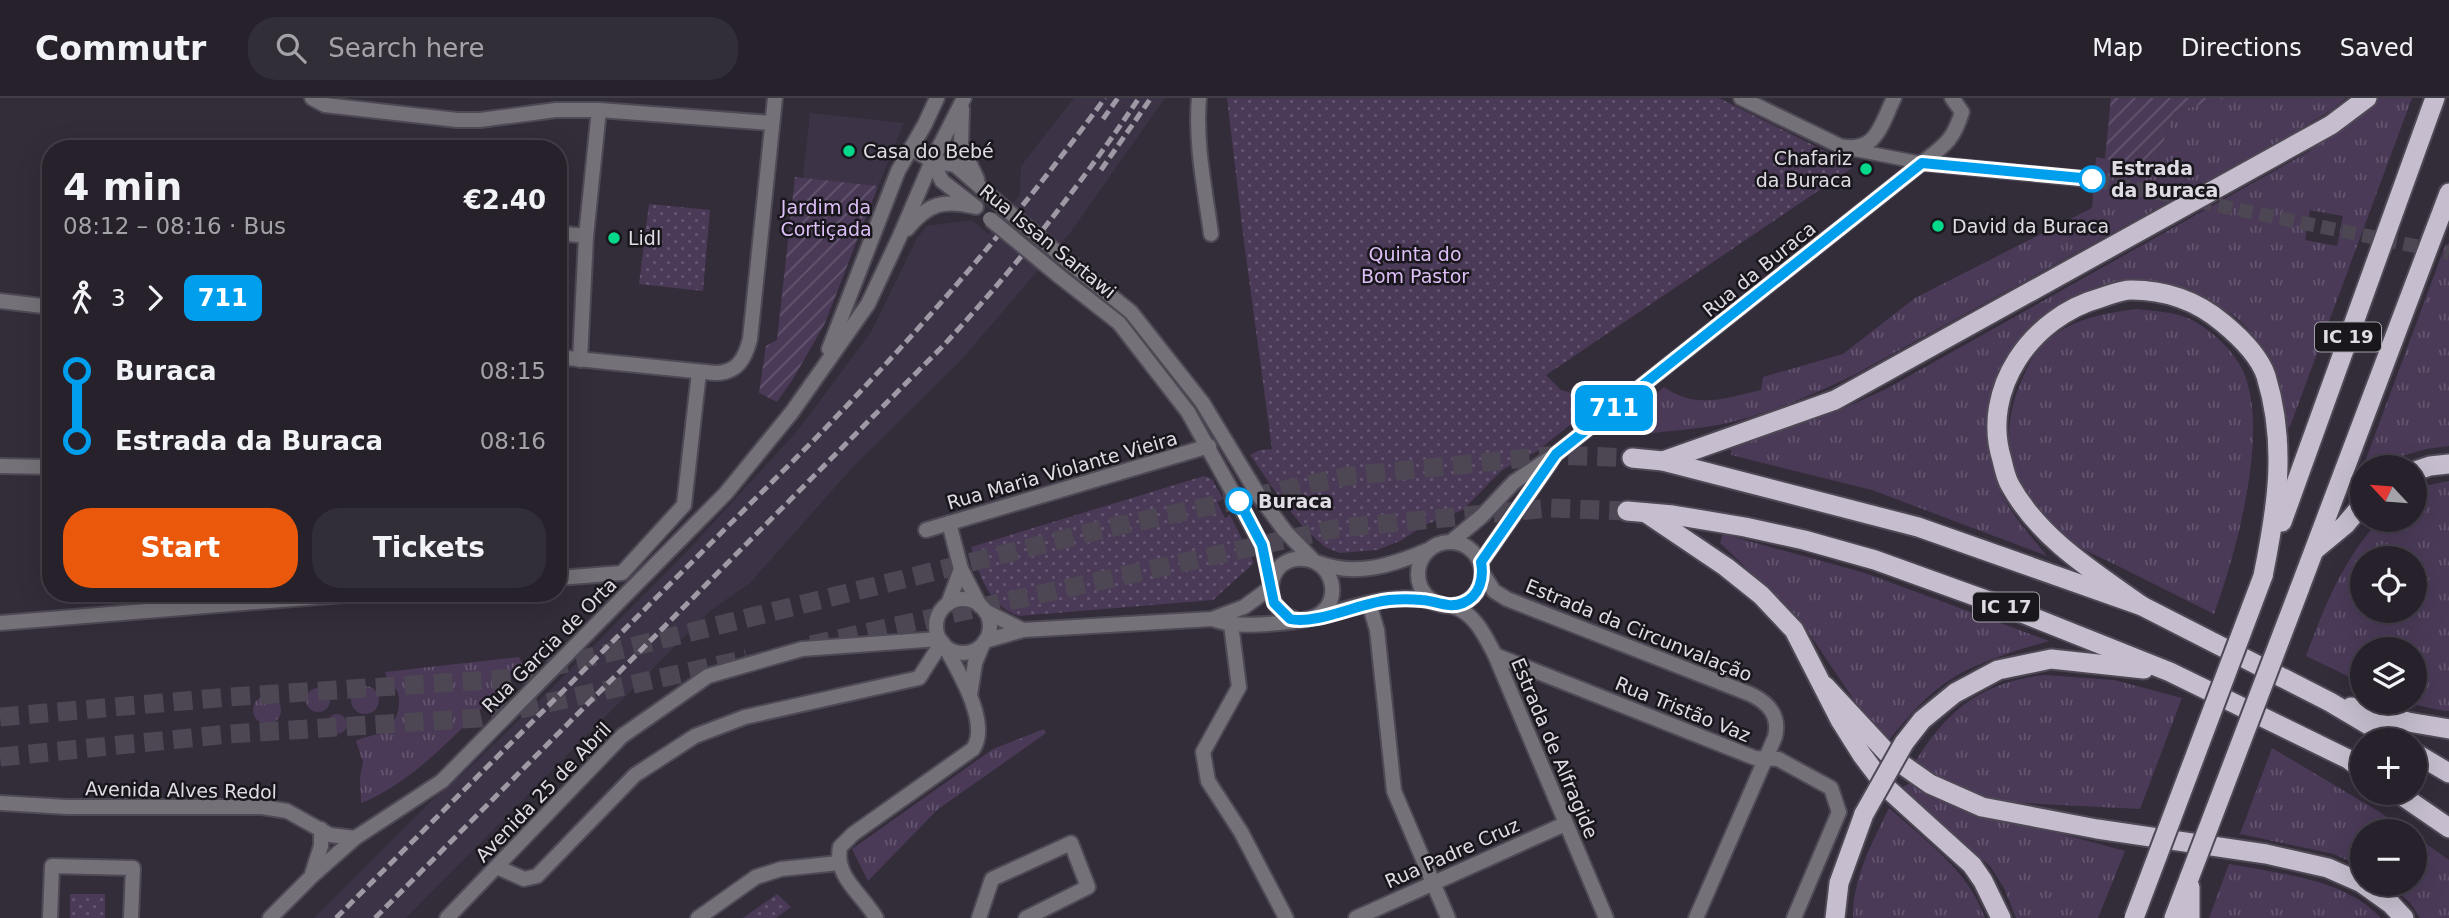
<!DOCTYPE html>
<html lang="en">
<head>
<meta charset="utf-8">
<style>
  :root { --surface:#26212b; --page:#322e37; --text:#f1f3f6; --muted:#a4a3a9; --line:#423e47; --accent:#ea580c }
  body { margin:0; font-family:"DejaVu Sans",sans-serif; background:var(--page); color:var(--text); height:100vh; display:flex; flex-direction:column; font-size:26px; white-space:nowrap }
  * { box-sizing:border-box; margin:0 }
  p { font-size:23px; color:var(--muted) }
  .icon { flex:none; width:38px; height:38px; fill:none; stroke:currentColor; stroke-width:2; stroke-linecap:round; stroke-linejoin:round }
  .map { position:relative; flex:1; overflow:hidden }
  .sheet { position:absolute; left:42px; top:42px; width:525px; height:462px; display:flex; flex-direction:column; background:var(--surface); border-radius:28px; box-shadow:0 7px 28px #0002,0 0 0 2px var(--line) }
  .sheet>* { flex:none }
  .badge { padding:0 14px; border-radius:10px; font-size:24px; line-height:46px }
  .needle { width:46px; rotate:296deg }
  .tools { position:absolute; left:2350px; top:357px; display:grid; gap:14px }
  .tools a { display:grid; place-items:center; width:77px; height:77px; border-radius:50%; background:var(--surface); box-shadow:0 7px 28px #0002,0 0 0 2px var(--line); font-size:35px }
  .map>.badge { position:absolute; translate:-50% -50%; box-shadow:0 0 0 4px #fff }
  .legs { display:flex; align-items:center; gap:10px; height:77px; padding:0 21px; font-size:23px }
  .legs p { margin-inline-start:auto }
  .head { display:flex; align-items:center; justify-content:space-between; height:119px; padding:0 21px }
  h1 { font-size:38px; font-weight:700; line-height:52px }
  .cta { display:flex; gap:14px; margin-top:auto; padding:14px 21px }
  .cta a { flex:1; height:80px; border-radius:28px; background:var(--accent); color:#fff; font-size:28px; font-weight:700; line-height:80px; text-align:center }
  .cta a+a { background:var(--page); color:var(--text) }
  ul { padding:0 21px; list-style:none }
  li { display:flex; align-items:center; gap:24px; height:70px; font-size:26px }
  li i { display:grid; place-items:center; width:10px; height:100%; margin:0 9px; background:currentColor }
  li i::after { content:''; width:18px; height:18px; margin:-9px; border:5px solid; border-radius:50%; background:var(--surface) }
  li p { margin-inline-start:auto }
  li:first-child i { background:linear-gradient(#0000 50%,currentColor 0) }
  li:last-child i { background:linear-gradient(currentColor 50%,#0000 0) }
  header { display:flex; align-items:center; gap:42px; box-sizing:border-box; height:98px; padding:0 35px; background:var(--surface); border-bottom:2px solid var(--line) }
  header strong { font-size:33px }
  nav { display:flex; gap:38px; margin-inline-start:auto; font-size:24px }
  .search { width:490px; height:63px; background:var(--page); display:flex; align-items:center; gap:18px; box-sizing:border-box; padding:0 24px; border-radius:28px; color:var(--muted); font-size:26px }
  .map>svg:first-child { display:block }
</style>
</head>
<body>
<header>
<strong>Commutr</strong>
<div class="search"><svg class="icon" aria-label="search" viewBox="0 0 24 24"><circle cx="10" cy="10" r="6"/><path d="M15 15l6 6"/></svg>Search here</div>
<nav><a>Map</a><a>Directions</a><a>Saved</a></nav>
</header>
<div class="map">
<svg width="2449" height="820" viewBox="0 0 2449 820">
  <defs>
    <pattern id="grass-tufts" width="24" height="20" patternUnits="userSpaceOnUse" patternTransform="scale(1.75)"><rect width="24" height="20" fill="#4a3a58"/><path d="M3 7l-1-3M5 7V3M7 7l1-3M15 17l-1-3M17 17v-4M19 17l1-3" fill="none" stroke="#645670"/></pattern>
    <pattern id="park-dots" width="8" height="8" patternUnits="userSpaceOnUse" patternTransform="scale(1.75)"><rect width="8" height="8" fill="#4a3a58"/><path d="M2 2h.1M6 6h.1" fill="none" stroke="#645670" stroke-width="1.8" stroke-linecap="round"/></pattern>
    <pattern id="garden-furrows" width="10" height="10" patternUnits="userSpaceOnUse" patternTransform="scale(1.75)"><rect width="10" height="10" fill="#4a3a58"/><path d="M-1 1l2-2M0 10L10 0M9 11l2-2" fill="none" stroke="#645670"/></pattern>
  </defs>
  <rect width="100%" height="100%" fill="#332c39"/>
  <!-- built -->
  <g fill="#3d3346">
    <path d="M1074,0h91l-95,135 -107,125 -111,110 -102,115 -40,28 -304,307h-92l118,-118 32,-27 80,-77 149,-151 105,-115 73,-98 45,-92 10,-14 46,-6 16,14 32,-39 1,-29z"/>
    <path d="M810,15l94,10 -26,63 -75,-8z"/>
  </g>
  <!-- grass -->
  <g fill="url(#grass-tufts)" fill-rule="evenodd">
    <path d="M2225,0h121l-13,11 -34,21 -445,245c-43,21 -89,40 -136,50 -28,5 -58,7 -86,10l-1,-19 33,-29c33,23 61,11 97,3l2,-13 80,-23 72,-56 177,-90 4,-51 58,11 20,-56z"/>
    <path d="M2379,0h33l-123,331c-18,-33 -22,-86 -51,-110 -8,-7 -20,-11 -28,-16 -16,-9 -37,-18 -54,-22 -19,-3 -41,2 -58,7 -82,22 -122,102 -104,183 7,33 32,59 53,85l-175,-66 -141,-35v-12l107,-32 48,-22 422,-237zM2310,112l33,6 -6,30 -32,-6z"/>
    <path d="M2449,145v203l-23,3 -24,7 -16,11h-23l82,-221z"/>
    <path d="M2137,211c17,2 38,3 53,10 20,10 40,28 51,48 31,58 -5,187 -27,247 -32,-16 -64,-32 -96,-48 -24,-12 -49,-21 -68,-41 -44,-42 -52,-96 -26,-150 6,-13 13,-27 24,-35 26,-22 57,-27 89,-31z"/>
    <path d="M2449,383v230h-5l-41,-9h12v-53h-53v34l-56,-27c20,-53 35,-92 73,-136h36v-30l9,-4zM2362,460h53v53h-53z"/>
    <path d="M1723,436l142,39 184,68c-32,9 -65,19 -93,35 -28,16 -48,41 -68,65l-32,-38 -58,-86 -78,-74z"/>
    <path d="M519,559l4,8c-43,44 -105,117 -162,138l-1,-26 3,-15 -7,-21c9,-5 18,-5 27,-9 13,-6 20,-29 14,-41 -4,-7 -10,-10 -12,-19z"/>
    <path d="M2045,577l69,5 68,18 -42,111 -154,-8 -39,-15 -34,-21c33,-54 67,-83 132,-90z"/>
    <circle cx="365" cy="602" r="14"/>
    <circle cx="318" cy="602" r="12"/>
    <circle cx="267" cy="612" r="14"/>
    <circle cx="337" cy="626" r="10"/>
    <path d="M1044,631l2,4 -109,77 -69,71 -16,-32 141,-100z"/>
    <path d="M2272,650l106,63 30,20h-46v36l-28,-13 -94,-20z"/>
    <path d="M1912,684l60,28 153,41 -27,67h-82l-12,-30 -14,-22 -91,-77z"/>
    <path d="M1889,710c37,33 79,62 96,110h-132c-1,-39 20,-77 36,-110z"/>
    <path d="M2415,738l34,24v58h-29l-9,-14 -21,-20h25z"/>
    <path d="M2229,766c51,10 115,14 152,54h-172z"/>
  </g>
  <!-- park -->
  <g fill="url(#park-dots)">
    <path d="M1227,0h492l136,68 -309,209 15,15 39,11 -64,51 -34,18 -39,40 -36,14 -27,17 -23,9 -37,3 -15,-6 -20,-18 -23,-28 -32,-46 10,-5 12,-1 -28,-207z"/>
    <path d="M649,106l61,6 -7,81 -64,-7z"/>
    <path d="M1204,378l8,3 11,20 -6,3 8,16 5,-3 24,48 -41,37 -194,16c-30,-10 -40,-41 -48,-69z"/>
    <rect x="70" y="796" width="35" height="24"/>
    <path d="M777,796l14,13 -15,11h-33z"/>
  </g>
  <!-- garden -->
  <g fill="url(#garden-furrows)">
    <path d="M2111,0h114l-51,14 -20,56 -49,-9z"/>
    <path d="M795,79l83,9 -53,137 -32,56 -16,23 -18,-9 7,-47 11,-6z"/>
  </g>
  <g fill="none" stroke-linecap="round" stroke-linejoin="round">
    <!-- tertiary-tunnel -->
    <path stroke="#4d4653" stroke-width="14" stroke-dasharray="14 7" stroke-linecap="butt" d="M2095,82l354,73"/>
    <!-- trunk-tunnel -->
    <g stroke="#4d4653" stroke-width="19" stroke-dasharray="19 10" stroke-linecap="butt">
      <path d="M811,547l527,-117 211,-20 78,3"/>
      <path d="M0,619l229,-20 274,-18 601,-150 244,-53 209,-21 75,3"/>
      <path d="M0,659l229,-23 250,-16 268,-59"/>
    </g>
    <defs>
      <path id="pedestrian" d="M1855,52l67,13"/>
      <g id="minor">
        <path d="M312,0l13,7 132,15h23l76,-10h43l173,13"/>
        <path d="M1199,0c-4,46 6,91 12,136"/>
        <path d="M1741,0l99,48c36,8 41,-21 54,-48"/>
        <path d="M1922,65c23,-18 31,-22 40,-51l-10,-14"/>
        <path d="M558,135l28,3"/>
        <path d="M0,203l51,6"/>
        <path d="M558,259l157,16c22,0 30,-14 35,-34l25,-241"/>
        <path d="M580,262l6,-124 13,-126"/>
        <path d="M0,368l51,1"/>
        <path d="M949,425l12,46 19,37"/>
        <path d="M926,432l283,-84"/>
        <path d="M558,480l64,-5 62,-68 15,-133"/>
        <path d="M1369,505l8,27 17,161 54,127"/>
        <path d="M948,506l13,-35"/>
        <path d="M0,525l367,-30"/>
        <path d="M1231,526l8,63 -36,65 5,29 33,51 45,86"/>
        <path d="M1495,557l260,103 23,1 53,29 8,24 -45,106"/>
        <path d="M970,597l5,-32 7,-17"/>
        <path d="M497,769l27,12 13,-3 98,-101 60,-39 50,-19 174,-39 23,-36"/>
        <path d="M312,776l9,-28v-17"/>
        <path d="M50,820l2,-52 81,2 -2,50"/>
        <path d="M270,820l42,-42 43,-38"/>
        <path d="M698,820l58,-41 25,-8 58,-6"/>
        <path d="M876,820c-13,-23 -42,-41 -36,-71l13,-13 120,-85c18,-26 -16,-80 -29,-104"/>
        <path d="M979,820l13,-39 79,-36 17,44 -62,31"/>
        <path d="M1356,820l209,-94"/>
      </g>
      <g id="tertiary">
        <path d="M962,11l-1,36 16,34"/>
        <path d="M911,50l21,13 23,4 47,41"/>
        <path d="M932,63l10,20 31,24"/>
        <path d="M907,131c21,-26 37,-30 69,-22"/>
        <path d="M1070,165l61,49 71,90 57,94 26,35 28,29"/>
        <path d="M1059,178l60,47 69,89 74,133 9,39"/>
        <path d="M829,251l69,-178 27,-47 12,-26"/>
        <path d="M1452,443l30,-25 32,-34 42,-28 366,-291 173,17"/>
        <circle cx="1450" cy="476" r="32"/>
        <path d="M1481,464l69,-99"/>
        <path d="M1319,465c38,14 74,2 109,-13"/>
        <path d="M1483,476l11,17 13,8 243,95c19,9 30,22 25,43l-79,181"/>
        <circle cx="963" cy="528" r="27"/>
        <path d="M1452,508c23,7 33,30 43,49l111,263"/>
        <path d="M985,513l38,19"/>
        <path d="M1318,519c34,-10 82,-27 117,-14"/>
        <path d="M1212,521c7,2 14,5 21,5 16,2 73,-1 85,-9 25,-14 15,-53 -13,-56 -39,-5 -48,51 -7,61"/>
        <path d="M985,543l38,-11 189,-11 32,-12 26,-19"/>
        <path d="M0,705l67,4h195l25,4 43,24 25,3 87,-57 284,-288 66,-81 76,-108 31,-66 33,-77 32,-63"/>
        <path d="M447,820l175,-182 86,-60 94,-27 137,-10"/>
      </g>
      <g id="trunk">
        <path d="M1632,360l31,3 255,66 224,79 188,96 64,38"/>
        <path d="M1663,363l172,-61 496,-275 36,-27"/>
        <path d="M2415,373l15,-5 19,-2"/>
        <path d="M1627,413l46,4 72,12 59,13 71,20 147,53 148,59 178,87 14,10"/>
        <path d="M1646,415l80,54 35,28 33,35 46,90 22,35 25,33 85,77 11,16 18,37"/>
        <path d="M2282,424l153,-424"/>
        <path d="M2316,451l29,-24 17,-20"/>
        <path d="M2299,492l150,-397"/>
        <path d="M2142,508c-49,-35 -102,-67 -132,-121 -4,-7 -6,-16 -8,-25 -22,-71 30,-143 98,-162 10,-3 21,-8 31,-8 35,0 66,11 92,33 17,14 36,32 43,53 21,69 11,131 -3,200"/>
        <path d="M1825,588l65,70 40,28 52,23 115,22 169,25 62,14 34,15"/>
        <path d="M2351,609l57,15 41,7"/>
        <path d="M1904,645l18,-23 33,-27 43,-23 53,-11 93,10"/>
        <path d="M2415,655l34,20"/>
        <path d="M2398,695l51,35"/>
        <path d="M2363,786l28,20 13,14"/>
        <path d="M2190,789v31"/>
        <path d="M1835,820l4,-35 25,-69"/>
        <path d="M2174,820l16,-42"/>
      </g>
    </defs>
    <!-- pedestrian casing -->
    <use href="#pedestrian" stroke="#4f4855" stroke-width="16"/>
    <!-- minor casing -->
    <use href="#minor" stroke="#4f4855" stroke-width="18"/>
    <!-- tertiary casing -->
    <use href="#tertiary" stroke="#4f4855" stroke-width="18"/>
    <!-- trunk casing -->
    <use href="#trunk" stroke="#4f4855" stroke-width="23"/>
    <!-- pedestrian -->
    <use href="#pedestrian" stroke="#747178" stroke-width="12"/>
    <!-- minor -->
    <use href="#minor" stroke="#747178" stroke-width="14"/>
    <!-- tertiary -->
    <use href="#tertiary" stroke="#747178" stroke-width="14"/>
    <!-- trunk -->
    <use href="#trunk" stroke="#c6bece" stroke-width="19"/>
    <!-- rail -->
    <g stroke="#9e99a4" stroke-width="5" stroke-dasharray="10 5" stroke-linecap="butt">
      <path d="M1103,21l15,-21"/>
      <path d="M1101,72l50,-72"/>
      <path d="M336,820l477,-477c105,-108 203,-221 292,-343"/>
      <path d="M375,820l568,-572c72,-78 137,-160 196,-248"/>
    </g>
    <defs>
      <g id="tertiary-bridge">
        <path d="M1002,108l68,57"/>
        <path d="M990,121l69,57"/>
      </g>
      <g id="trunk-bridge">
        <path d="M1864,716l40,-71"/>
        <path d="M2190,778l109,-286"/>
        <path d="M2134,820l129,-342"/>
      </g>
    </defs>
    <!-- tertiary-bridge casing -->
    <use href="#tertiary-bridge" stroke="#4f4855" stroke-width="18" stroke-linecap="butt"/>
    <!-- trunk-bridge casing -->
    <use href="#trunk-bridge" stroke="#4f4855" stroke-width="23" stroke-linecap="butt"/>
    <!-- tertiary-bridge -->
    <use href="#tertiary-bridge" stroke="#747178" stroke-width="14"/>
    <!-- trunk-bridge -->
    <use href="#trunk-bridge" stroke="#c6bece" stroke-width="19"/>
  </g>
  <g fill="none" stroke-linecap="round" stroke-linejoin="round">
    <defs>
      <path id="line-1" d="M1239,403l23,44 12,58 16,16c26,6 70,-16 99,-19 11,-1 22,-1 33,0 15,1 26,9 41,3 17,-7 21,-25 18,-41l75,-108 366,-291 170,16"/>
    </defs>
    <!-- line-1 casing -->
    <use href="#line-1" stroke="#fff" stroke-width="16"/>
    <!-- line-1 -->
    <use href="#line-1" stroke="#009fee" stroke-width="10"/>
  </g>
  <!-- markers -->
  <g fill="#04d98b" stroke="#19161c" stroke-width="2.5">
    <circle cx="849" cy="53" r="7"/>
    <circle cx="1866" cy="71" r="7"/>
    <circle cx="1938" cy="128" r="7"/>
    <circle cx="614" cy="140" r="7"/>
  </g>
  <g fill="#fff" stroke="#009fee" stroke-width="3.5">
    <circle cx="2092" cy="81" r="12"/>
    <circle cx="1239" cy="403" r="12"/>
  </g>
  <g text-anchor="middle" stroke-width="5" stroke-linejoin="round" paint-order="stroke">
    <!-- shield labels -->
    <g fill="#19161c" stroke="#a4a1a9" stroke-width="2">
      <rect x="2315" y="224.5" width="66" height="29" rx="5"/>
      <rect x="1973" y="494.5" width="66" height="29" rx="5"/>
    </g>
    <g font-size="18" font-weight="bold" fill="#e0dce5">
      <text x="2348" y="245">IC 19</text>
      <text x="2006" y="515">IC 17</text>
    </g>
    <!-- poi labels -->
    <g font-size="19" fill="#e0dce5" stroke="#19161c" text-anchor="start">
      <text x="863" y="60">Casa do Bebé</text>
      <text x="1852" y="67" text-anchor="end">Chafariz<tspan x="1852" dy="22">da Buraca</tspan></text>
      <text x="1952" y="135">David da Buraca</text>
      <text x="628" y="147">Lidl</text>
    </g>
    <!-- stop labels -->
    <g font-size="19" font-weight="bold" fill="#e0dce5" stroke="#19161c" text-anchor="start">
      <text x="2111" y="77">Estrada<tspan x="2111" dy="22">da Buraca</tspan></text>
      <text x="1258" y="410">Buraca</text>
    </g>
    <!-- park labels -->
    <g font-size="19" fill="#ddc0f7" stroke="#19161c">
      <text x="826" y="116">Jardim da<tspan x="826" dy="22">Cortiçada</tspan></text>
      <text x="1415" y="163">Quinta do<tspan x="1415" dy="22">Bom Pastor</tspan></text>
    </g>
    <!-- street labels -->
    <g font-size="19" fill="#e0dce5" stroke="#19161c">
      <text transform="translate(1048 143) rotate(39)" y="7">Rua Issan Sartawi</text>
      <text transform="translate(1759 171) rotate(-39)" y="7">Rua da Buraca</text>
      <text transform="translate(1062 372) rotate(-16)" y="7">Rua Maria Violante Vieira</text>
      <text transform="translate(1639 532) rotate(22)" y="7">Estrada da Circunvalação</text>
      <text transform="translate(549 547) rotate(-45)" y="7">Rua Garcia de Orta</text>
      <text transform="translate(1683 611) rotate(22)" y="7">Rua Tristão Vaz</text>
      <text transform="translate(1555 650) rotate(67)" y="7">Estrada de Alfragide</text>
      <text transform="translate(181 692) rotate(1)" y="7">Avenida Alves Redol</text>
      <text transform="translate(543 694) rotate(-46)" y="7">Avenida 25 de Abril</text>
      <text transform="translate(1452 755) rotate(-24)" y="7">Rua Padre Cruz</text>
    </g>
  </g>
</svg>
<div class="tools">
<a><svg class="needle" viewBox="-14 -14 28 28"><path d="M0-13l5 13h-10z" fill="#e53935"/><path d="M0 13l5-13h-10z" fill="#a4a3a9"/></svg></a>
<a><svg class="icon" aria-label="locate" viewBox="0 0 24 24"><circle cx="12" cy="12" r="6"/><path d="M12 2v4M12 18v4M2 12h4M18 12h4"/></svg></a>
<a><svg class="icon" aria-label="layers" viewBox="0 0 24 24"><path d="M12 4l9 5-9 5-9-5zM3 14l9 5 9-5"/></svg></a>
<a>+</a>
<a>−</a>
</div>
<b class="badge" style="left:1614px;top:310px;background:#009fee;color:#fff">711</b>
<section class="sheet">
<div class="head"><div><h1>4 min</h1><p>08:12 – 08:16 · Bus</p></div><b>€2.40</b></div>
<div class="legs"><svg class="icon" aria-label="walk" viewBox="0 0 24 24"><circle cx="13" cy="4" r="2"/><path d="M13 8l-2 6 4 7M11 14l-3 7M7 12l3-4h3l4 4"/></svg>3<svg class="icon" aria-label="forward" viewBox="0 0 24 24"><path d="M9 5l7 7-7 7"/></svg><b class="badge" style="background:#009fee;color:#fff">711</b></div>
<ul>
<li><i style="color:#009fee"></i><b>Buraca</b><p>08:15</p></li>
<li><i style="color:#009fee"></i><b>Estrada da Buraca</b><p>08:16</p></li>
</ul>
<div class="cta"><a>Start</a><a>Tickets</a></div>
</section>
</div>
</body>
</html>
